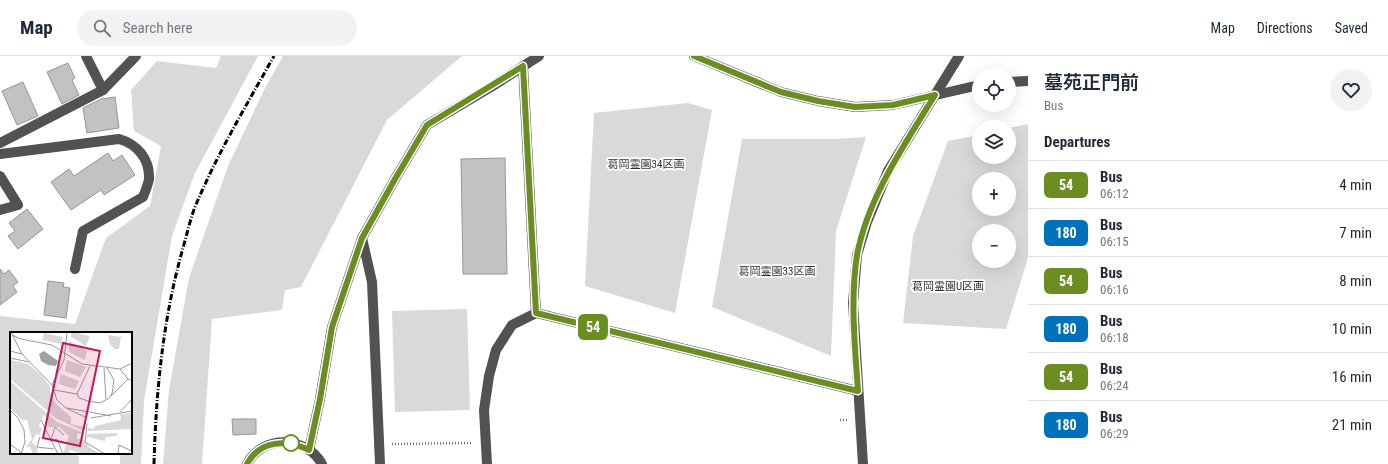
<!DOCTYPE html>
<html lang="en">
<head>
<meta charset="utf-8">
<style>
  :root { --surface:#fff; --page:#f2f2f3; --text:#1f2937; --muted:#747a83; --line:#e0e1e3 }
  body { margin:0; font-family:"Roboto Condensed","Noto Sans JP",sans-serif; background:var(--page); color:var(--text); height:100vh; display:flex; flex-direction:column; font-size:15px; white-space:nowrap }
  * { box-sizing:border-box; margin:0 }
  p { font-size:13px; color:var(--muted) }
  .icon { flex:none; width:22px; height:22px; fill:none; stroke:currentColor; stroke-width:2; stroke-linecap:round; stroke-linejoin:round }
  .map { position:relative; flex:1; overflow:hidden }
  .sheet { display:flex; flex-direction:column; background:var(--surface); width:360px }
  .sheet>* { flex:none }
  .badge { padding:0 8px; border-radius:6px; font-size:14px; line-height:26px }
  .buttons { position:absolute; left:972px; top:12px; display:grid; gap:8px }
  .buttons a { display:grid; place-items:center; width:44px; height:44px; border-radius:50%; background:var(--surface); box-shadow:0 4px 16px #0002; font-size:20px }
  .map>.badge { position:absolute; translate:-50% -50%; box-shadow:0 0 0 2px #fff }
  h2 { padding:0 16px; font-size:15px; line-height:36px }
  .round { display:grid; place-items:center; flex:none; width:42px; height:42px; border-radius:21px; background:var(--page) }
  .head { display:flex; align-items:center; justify-content:space-between; height:68px; padding:0 16px }
  h1 { font-size:19px; font-weight:600; line-height:30px }
  ul { padding:0; list-style:none }
  li { display:flex; align-items:center; gap:12px; height:48px; padding:0 16px; border-top:1px solid var(--line) }
  li div { flex:1 }
  li b { display:block; font-size:15px }
  li em { font-style:normal }
  li .badge { min-width:44px; font-weight:700; text-align:center }
  header { display:flex; align-items:center; gap:24px; box-sizing:border-box; height:56px; padding:0 20px; background:var(--surface); border-bottom:1px solid var(--line) }
  header strong { font-size:19px }
  nav { display:flex; gap:22px; margin-inline-start:auto; font-size:14px }
  .search { width:280px; height:36px; background:var(--page); display:flex; align-items:center; gap:10px; box-sizing:border-box; padding:0 14px; border-radius:22px; color:var(--muted); font-size:15px }
  main { display:flex; flex:1; min-height:0 }
  .map>svg:first-child { display:block }
</style>
</head>
<body>
<header>
<strong>Map</strong>
<div class="search"><svg class="icon" aria-label="search" viewBox="0 0 24 24"><circle cx="10" cy="10" r="6"/><path d="M15 15l6 6"/></svg>Search here</div>
<nav><a>Map</a><a>Directions</a><a>Saved</a></nav>
</header>
<main>
<div class="map">
<svg width="1028" height="408" viewBox="0 0 1028 408">
  <rect width="100%" height="100%" fill="#fff"/>
  <!-- green -->
  <g fill="#d9d9d9" fill-rule="evenodd">
    <path d="M221,0h37l-63,117 -23,63 -28,165 -3,63h-21v-11h11v-120h-120v120h54l14,3v8h-79v-148l75,8 31,-86 44,-32 11,-60 -27,-15 -3,-41 26,-29 59,7z"/>
    <path d="M283,0h179l-75,64 -86,167 -16,3 -3,20 -70,9 -10,145h-39l6,-74 20,-112 39,-112 36,-76z"/>
    <path d="M688,47l24,7 -37,203 -90,-27 9,-173z"/>
    <path d="M1028,68v134l-22,71 -103,-6 10,-87 35,-95 31,-6v22h30v-29zM979,123h30v30h-30zM979,175h30v30h-30z"/>
    <path d="M866,81l-30,94 -5,125 -119,-49 30,-168h93z"/>
    <path d="M467,253l3,101 -75,2 -3,-101z"/>
  </g>
  <!-- building -->
  <g fill="#c2c2c2" stroke="#969696">
    <path d="M68,7l7,15 -3,2 7,15 -17,9 -15,-32z"/>
    <path d="M23,26l15,34 -21,9 -15,-34z"/>
    <path d="M115,41l4,31 -32,5 -4,-25 18,-9z"/>
    <path d="M108,97l5,8 9,-6 13,20 -31,20 -3,-5 -30,20 -20,-28 18,-13 5,7z"/>
    <path d="M505,102l2,116h-44l-2,-115z"/>
    <path d="M27,153l16,20 -25,20 -10,-13 7,-5 -6,-8z"/>
    <path d="M0,213l4,5 5,-4 9,12 -5,4 4,6 -17,13z"/>
    <path d="M48,225l16,2 -1,4 7,1 -4,30 -22,-3z"/>
    <path d="M232,363h24v15l-23,1z"/>
  </g>
  <g fill="none" stroke-linecap="round" stroke-linejoin="round">
    <!-- path -->
    <g stroke="#747474" stroke-width="2.5" stroke-dasharray="1 2" stroke-linecap="butt">
      <path d="M840,364h7"/>
      <path d="M392,388l81,-1"/>
    </g>
    <!-- minor -->
    <g stroke="#525252" stroke-width="10">
      <path d="M86,0l17,34"/>
      <path d="M694,0l87,36 37,9 37,6 38,-2 86,-20"/>
      <path d="M523,10l13,247"/>
      <path d="M1009,26l19,-1"/>
      <path d="M0,87l103,-53 33,-34"/>
      <path d="M0,98l119,-15c18,5 31,20 30,40 -1,6 -4,13 -6,18l-60,34 -8,38"/>
      <path d="M0,120l18,29 -18,5"/>
      <path d="M362,182l10,44 8,182"/>
      <path d="M309,394l11,-51 12,-72 30,-89 33,-59 32,-54 64,-38 48,-31"/>
      <path d="M247,408c16,-30 59,-28 75,0"/>
      <path d="M487,408l-3,-54 5,-34 7,-26 16,-25 24,-12 322,78"/>
      <path d="M863,408l-10,-161 4,-48 10,-33 21,-51 71,-115"/>
    </g>
    <!-- rail -->
    <path stroke="#000" stroke-width="3" stroke-dasharray="6 2 1 2" stroke-linecap="butt" d="M154,408c2,-73 9,-146 29,-216 4,-14 7,-28 12,-41 22,-53 51,-101 79,-151"/>
  </g>
  <g fill="none" stroke-linecap="round" stroke-linejoin="round">
    <defs>
      <path id="line" d="M247,408c13,-24 40,-25 62,-14l11,-51 12,-72 30,-89 33,-59 32,-54 96,-59 13,247 322,78c-3,-45 -8,-91 -1,-136 11,-58 48,-111 78,-160l-42,10 -38,2 -37,-6 -37,-9 -87,-36"/>
    </defs>
    <!-- line casing -->
    <use href="#line" stroke="#fff" stroke-width="9"/>
    <!-- line -->
    <use href="#line" stroke="#6b8e23" stroke-width="6"/>
  </g>
  <!-- markers -->
  <circle fill="#fff" stroke="#6b8e23" stroke-width="2" cx="291" cy="387" r="8"/>
  <g text-anchor="middle" stroke-width="3.5" stroke-linejoin="round" paint-order="stroke">
    <!-- park labels -->
    <g font-size="11" fill="#303030" stroke="#fff">
      <text x="646" y="112">葛岡霊園34区画</text>
      <text x="777" y="219">葛岡霊園33区画</text>
      <text x="948" y="234">葛岡霊園U区画</text>
    </g>
  </g>
  <!-- overview -->
  <g transform="translate(10 276)">
    <rect width="122" height="122" fill="#fff"/>
    <path d="M62,0l18,4 -4,10 -15,-9zM34,1l19,4 -2,7 -19,-4zM98,3l13,2 -2,12h-4l-5,-5zM59,9l18,10 -2,9 -16,-8zM0,28l18,4 13,11 9,11v6l6,12 15,13v7l14,3 -1,4 -27,-12 -47,-40v-8l4,-8 -4,6zM57,28l19,7 -6,10 -15,-6zM51,42l18,7 -4,8 -16,-5zM0,49l47,41 27,11 -7,1v5h6l7,9 11,6h-19l-12,-4 -1,4h-6l6,-18 -10,-9h-11v-9l-5,-3 -4,11 3,3 -2,6 -4,-1 -4,8 6,6 -2,6h-3l-3,-7h-4l6,-8 -5,-19h-5l-12,-12zM122,81v16l-44,2v-3l6,1 1,-3 26,-6 -1,-6zM107,101v3l-11,1 -1,4 -17,-4 -2,3 1,-6z" fill="#d9d9d9"/>
    <path d="M34,19l14,10 -2,5 -8,-1 -7,-4 -2,-7z" fill="#a0a0a0"/>
    <path fill="none" stroke="#999" stroke-width="1" d="M1,0l11,22 30,31 5,15 9,8 19,9M2,3l9,4 31,6 30,19 38,5 12,-6M0,19l12,3M0,26l19,4M80,34l-13,28 2,4 9,3 12,2 6,-3 -2,-32M97,36l7,12 -2,14 -5,6M110,37l8,10 4,2M42,53l12,-25 3,-28M44,58l23,4M101,64l17,-17M57,76l44,8M0,78l8,8 6,12 1,12 -4,12M110,80l12,-13M81,86l41,-7M31,88l17,34M77,92l-2,18 20,12M30,105l-3,10 17,2M41,108l4,-13 9,8M41,109l6,-2 6,15M0,112l13,10M108,122l1,-9 13,6"/>
    <path fill="#c2185b" fill-opacity="0.15" stroke="#c2185b" stroke-width="2" d="M53,11l37,8 -20,95 -37,-8z"/>
    <rect width="122" height="122" fill="none" stroke="#000" stroke-width="2"/>
  </g>
</svg>
<div class="buttons">
<a><svg class="icon" aria-label="locate" viewBox="0 0 24 24"><circle cx="12" cy="12" r="6"/><path d="M12 2v4M12 18v4M2 12h4M18 12h4"/></svg></a>
<a><svg class="icon" aria-label="layers" viewBox="0 0 24 24"><path d="M12 4l9 5-9 5-9-5zM3 14l9 5 9-5"/></svg></a>
<a>+</a>
<a>−</a>
</div>
<b class="badge" style="left:593px;top:271px;background:#6b8e23;color:#fff">54</b>
</div>
<section class="sheet">
<div class="head"><div><h1>墓苑正門前</h1><p>Bus</p></div><a class="round"><svg class="icon" aria-label="heart" viewBox="0 0 24 24"><path d="M12 20l-8-8c-3-5 5-10 8-4 3-6 11-1 8 4z"/></svg></a></div>
<h2>Departures</h2>
<ul>
<li><span class="badge" style="background:#6b8e23;color:#fff">54</span><div><b>Bus</b><p>06:12</p></div><em>4 min</em></li>
<li><span class="badge" style="background:#0072bc;color:#fff">180</span><div><b>Bus</b><p>06:15</p></div><em>7 min</em></li>
<li><span class="badge" style="background:#6b8e23;color:#fff">54</span><div><b>Bus</b><p>06:16</p></div><em>8 min</em></li>
<li><span class="badge" style="background:#0072bc;color:#fff">180</span><div><b>Bus</b><p>06:18</p></div><em>10 min</em></li>
<li><span class="badge" style="background:#6b8e23;color:#fff">54</span><div><b>Bus</b><p>06:24</p></div><em>16 min</em></li>
<li><span class="badge" style="background:#0072bc;color:#fff">180</span><div><b>Bus</b><p>06:29</p></div><em>21 min</em></li>
</ul>
</section>
</main>
</body>
</html>
